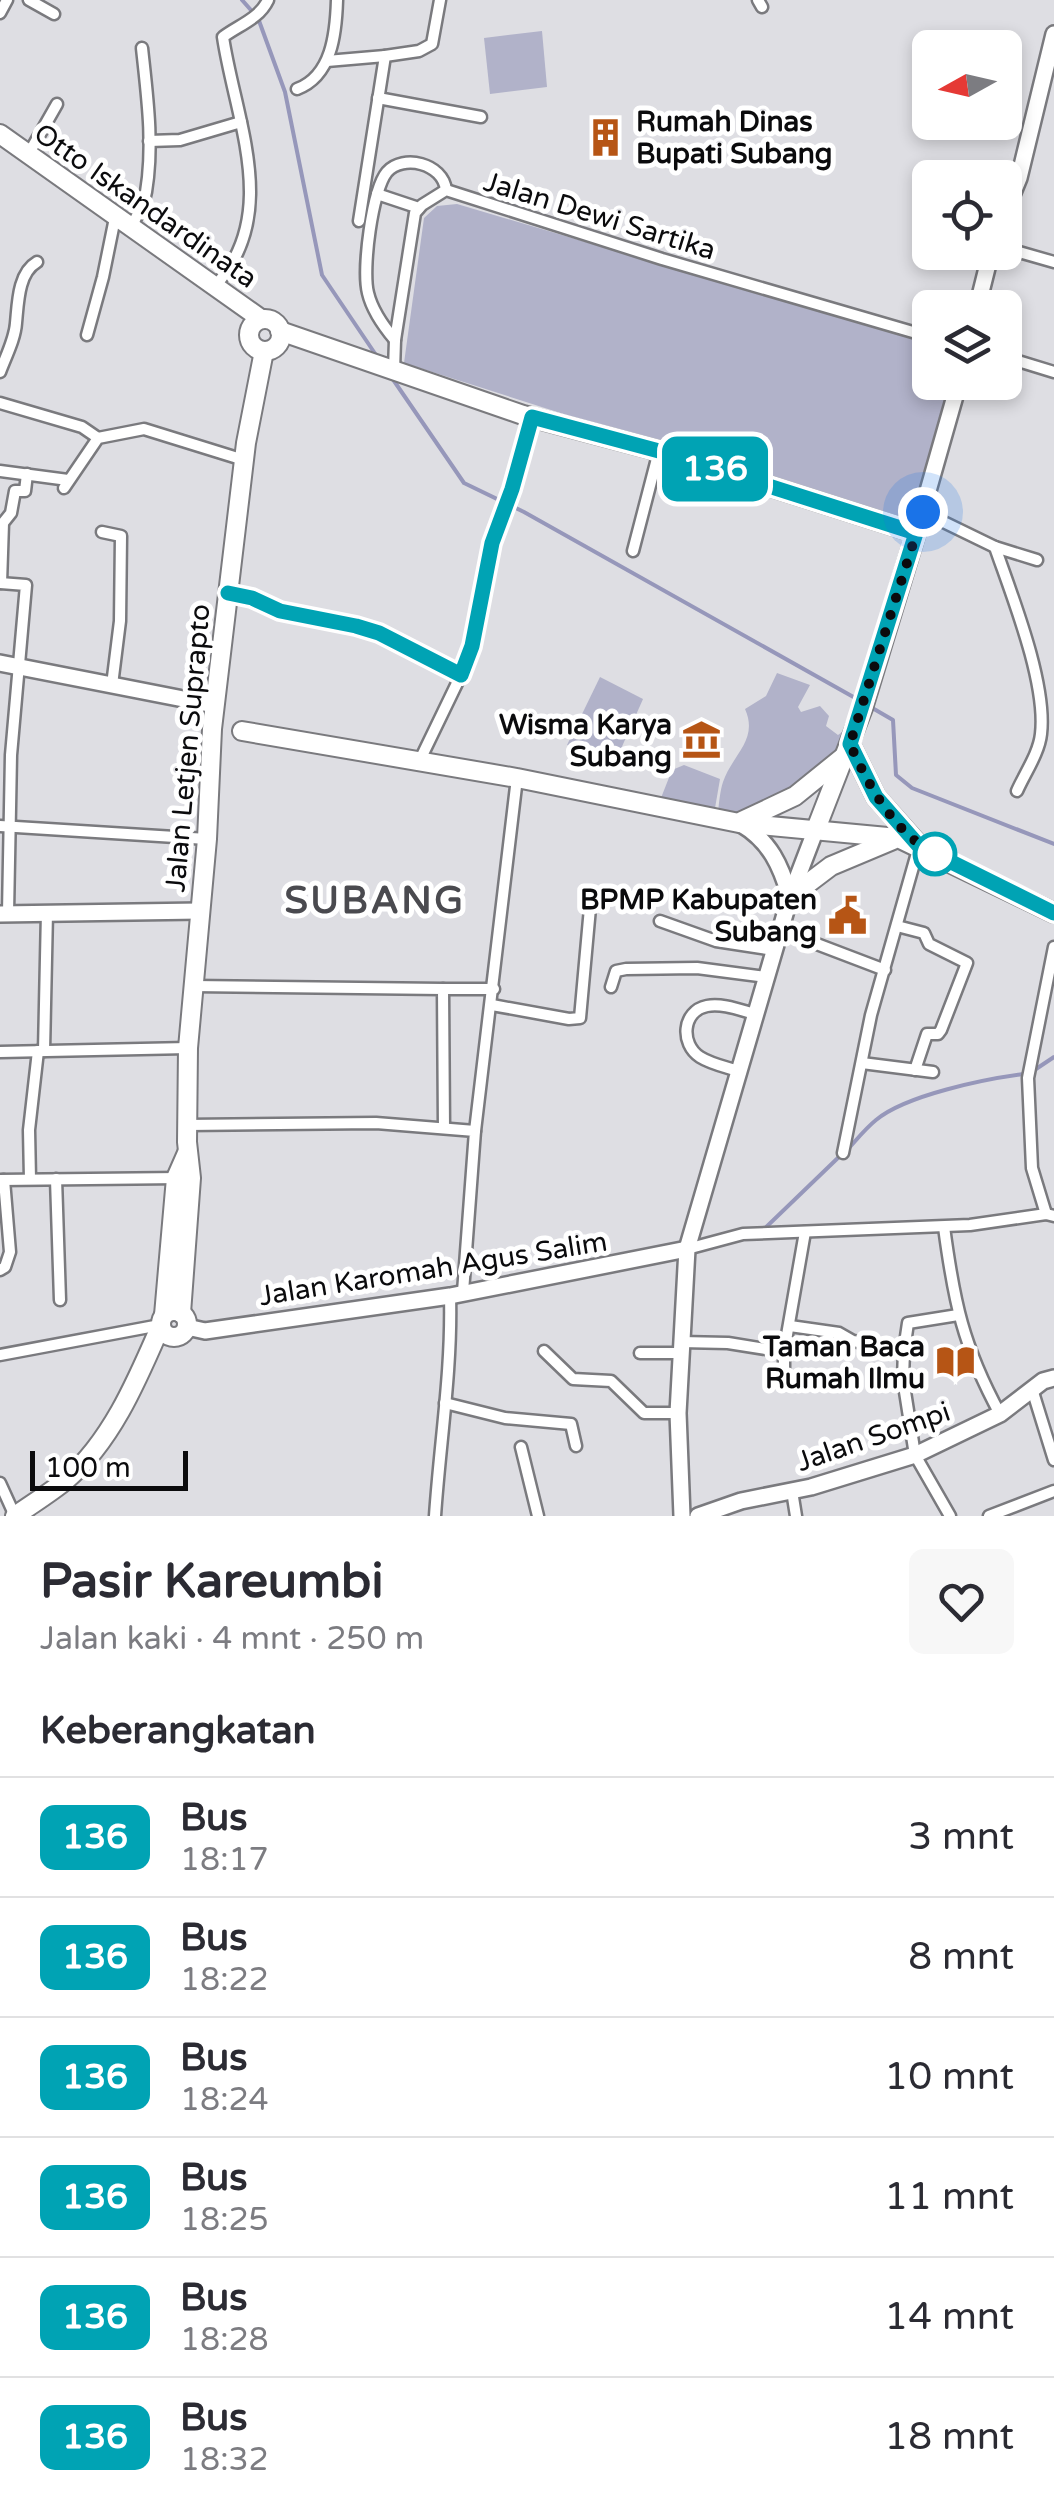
<!DOCTYPE html>
<html lang="id">
<head>
<meta charset="utf-8">
<style>
  :root { --surface:#fff; --page:#f7f7f7; --text:#2b2b33; --muted:#7c7c81; --line:#e1e1e2 }
  body { margin:0; font-family:"Varela Round",sans-serif; background:var(--page); color:var(--text); height:100vh; display:flex; flex-direction:column; font-size:38px; white-space:nowrap }
  * { box-sizing:border-box; margin:0 }
  p { font-size:32px; color:var(--muted) }
  .icon { flex:none; width:55px; height:55px; fill:none; stroke:currentColor; stroke-width:2; stroke-linecap:round; stroke-linejoin:round }
  .map { position:relative; height:1516px; overflow:hidden }
  .side { display:flex; flex-direction:column; background:var(--surface); flex:1 }
  .side>* { flex:none }
  .badge { padding:0 20px; border-radius:15px; font-size:35px; line-height:65px }
  .needle { width:65px; rotate:262deg }
  .controls { position:absolute; left:912px; top:30px; display:grid; gap:20px }
  .controls a { display:grid; place-items:center; width:110px; height:110px; border-radius:15px; background:var(--surface); box-shadow:0 5px 15px #0003; font-size:50px }
  .scale { position:absolute; left:30px; bottom:25px; width:158px; box-sizing:border-box; padding-left:10px; border:5px solid #0b0b0d; border-top:0; font-size:28px; line-height:35px; white-space:nowrap; color:#0b0b0d; -webkit-text-stroke:8px #fff; paint-order:stroke }
  .you { position:absolute; width:50px; height:50px; margin:-25px; border:8px solid #fff; border-radius:50%; background:#1a73e8; box-shadow:0 0 0 15px #1a73e833 }
  .map>.badge { position:absolute; translate:-50% -50%; box-shadow:0 0 0 5px #fff }
  h2 { padding:0 40px; font-size:38px; line-height:90px }
  .round { display:grid; place-items:center; flex:none; width:105px; height:105px; border-radius:15px; background:var(--page) }
  .head { display:flex; align-items:center; justify-content:space-between; height:170px; padding:0 40px }
  h1 { font-size:48px; font-weight:700; line-height:75px }
  ul { padding:0; list-style:none }
  li { display:flex; align-items:center; gap:30px; height:120px; padding:0 40px; border-top:2px solid var(--line) }
  li div { flex:1 }
  li b { display:block; font-size:38px }
  li em { font-style:normal }
  li .badge { min-width:110px; font-weight:700; text-align:center }
  .map>svg:first-child { display:block }
</style>
</head>
<body>
<div class="map">
<svg width="1054" height="1516" viewBox="0 0 1054 1516">
  <rect width="100%" height="100%" fill="#dedee3"/>
  <!-- green -->
  <g fill="#b1b2c9">
    <path d="M542,31l5,56 -57,7 -6,-56z"/>
    <path d="M457,204l473,140v38l25,1 -36,129 -23,8 -492,-157 20,-145 13,-12z"/>
    <path d="M777,673l33,12 -12,22 3,5 19,-6 9,10 -3,10 12,9 11,-8 -11,25 -46,39 -53,26 -21,-4c1,-10 2,-22 5,-31 9,-27 36,-42 22,-73l21,-13z"/>
    <path d="M600,677l43,22 -30,68 -46,-22z"/>
    <path d="M684,765l36,14 -6,35 -55,-11 13,-33z"/>
  </g>
  <g fill="none" stroke-linecap="round" stroke-linejoin="round">
    <!-- stream -->
    <g stroke="#9697ba" stroke-width="4">
      <path d="M242,0l16,18 27,74 37,183 56,83"/>
      <path d="M392,378l72,105 60,29 333,187"/>
      <path d="M874,709l19,11 3,55 16,13 142,56"/>
      <path d="M1033,1071l21,-14"/>
      <path d="M849,1148c9,-10 17,-20 27,-28 30,-25 109,-41 148,-46"/>
      <path d="M762,1231l80,-77"/>
    </g>
    <defs>
      <g id="street">
        <path d="M29,0l25,14"/>
        <path d="M758,0l4,7"/>
        <path d="M0,13l7,-13"/>
        <path d="M327,61l58,-5"/>
        <path d="M297,89c35,-13 39,-56 40,-89"/>
        <path d="M378,98l103,19"/>
        <path d="M149,141l31,-1 61,-18"/>
        <path d="M28,155l29,-51"/>
        <path d="M377,194l42,14"/>
        <path d="M359,221l26,-165 34,-5 13,-7 8,-44"/>
        <path d="M131,228c5,-11 13,-24 15,-36 8,-48 1,-97 -4,-144"/>
        <path d="M1005,248l49,14"/>
        <path d="M214,287c68,-72 21,-168 9,-250 16,-12 36,-18 45,-37"/>
        <path d="M87,335l16,-58 12,-59"/>
        <path d="M395,340c-11,-13 -23,-30 -27,-47 -6,-23 4,-103 19,-121 16,-18 56,-9 59,18"/>
        <path d="M1005,357l49,15"/>
        <path d="M394,370l1,-30 20,-127 7,-8 24,-15 216,69 268,78"/>
        <path d="M0,372c6,-16 15,-33 16,-49 2,-20 2,-50 21,-61"/>
        <path d="M0,403l82,24 16,11"/>
        <path d="M0,471l68,9"/>
        <path d="M64,488l34,-50 46,-9 100,31"/>
        <path d="M923,512l72,35 42,13"/>
        <path d="M102,532l19,4 -1,85 -8,64"/>
        <path d="M995,547c17,49 52,136 46,187 -2,19 -16,39 -24,57"/>
        <path d="M633,551l26,-100"/>
        <path d="M0,583l26,2 -15,170 -3,158"/>
        <path d="M1,583l2,-60 8,-10 4,-22h10l2,-17"/>
        <path d="M228,593l24,6 28,12 76,14 23,8 82,42 10,-29 21,-103 20,-54 20,-72"/>
        <path d="M419,762l42,-87"/>
        <path d="M0,826l207,13"/>
        <path d="M660,921l56,20 58,9"/>
        <path d="M897,926l27,7 5,11 38,19 -26,67 -3,4h-11l-12,36"/>
        <path d="M780,930l105,40"/>
        <path d="M193,986l250,3 1,139"/>
        <path d="M611,987l5,-16 10,-2 71,-1 69,9"/>
        <path d="M443,989h51"/>
        <path d="M492,1005l77,14 11,-1 10,-110"/>
        <path d="M44,1051l3,-139"/>
        <path d="M0,1052l188,-4"/>
        <path d="M862,1063l71,9"/>
        <path d="M738,1071c-12,-4 -27,-7 -38,-14 -20,-13 -18,-46 7,-51 15,-3 33,4 48,8"/>
        <path d="M187,1125l189,-2 99,8 -12,161"/>
        <path d="M475,1131l42,-353"/>
        <path d="M843,1153l28,-138 48,-169"/>
        <path d="M30,1179l-1,-49 9,-79"/>
        <path d="M56,1179l4,121"/>
        <path d="M0,1180l180,-2"/>
        <path d="M1046,1214l-14,-46 -4,-90 26,-131"/>
        <path d="M944,1227c10,75 19,119 56,187"/>
        <path d="M687,1249l56,-15 227,-9 76,-11 8,2"/>
        <path d="M0,1270l5,-3 5,-15 -6,-72"/>
        <path d="M790,1326l49,7 14,8 51,9 4,-27 50,-8"/>
        <path d="M681,1342l47,1 56,9"/>
        <path d="M904,1350l-1,29 12,76 35,61"/>
        <path d="M544,1351l29,28 38,2 33,32h34"/>
        <path d="M640,1353h41"/>
        <path d="M0,1355l160,-30"/>
        <path d="M784,1383v-31l21,-120"/>
        <path d="M1032,1389l22,71"/>
        <path d="M445,1403l60,15 66,6 5,22"/>
        <path d="M521,1447l17,69"/>
        <path d="M0,1483l15,33"/>
        <path d="M792,1491l4,25"/>
        <path d="M435,1516c5,-74 17,-146 15,-220"/>
        <path d="M989,1516l65,-25"/>
      </g>
      <g id="secondary">
        <path d="M1005,212l14,-34 35,-144"/>
        <path d="M977,308l14,-56"/>
        <path d="M916,533l43,-151"/>
        <path d="M0,663l214,42"/>
        <path d="M741,824c29,17 40,42 49,73"/>
        <path d="M0,914l200,-3"/>
        <path d="M187,1327l18,4 245,-35 237,-47"/>
        <path d="M682,1516l-4,-103 9,-164 103,-352 26,-68"/>
        <path d="M698,1516l43,-15 70,-14 104,-32 85,-41 43,-33 11,-3"/>
      </g>
      <g id="primary">
        <path d="M0,134l261,185"/>
        <circle cx="265" cy="335" r="16"/>
        <path d="M280,331l243,84 136,36 257,82 -53,175 -47,121"/>
        <path d="M242,731l275,47 222,45 159,15 156,75"/>
        <path d="M850,744l26,53 40,45"/>
        <path d="M742,821l53,-25 47,-38"/>
        <path d="M790,897l41,-31 62,-26"/>
        <circle cx="174" cy="1324" r="13"/>
        <path d="M181,1313l10,-135 -4,-36 1,-94 19,-209 5,-110 34,-286 18,-92"/>
        <path d="M164,1315l12,-137 11,-25"/>
        <path d="M15,1516c17,-12 35,-23 51,-36 46,-39 72,-102 95,-155"/>
      </g>
    </defs>
    <!-- street casing -->
    <use href="#street" stroke="#7a7a7e" stroke-width="15"/>
    <!-- secondary casing -->
    <use href="#secondary" stroke="#7a7a7e" stroke-width="20"/>
    <!-- primary casing -->
    <use href="#primary" stroke="#7a7a7e" stroke-width="22"/>
    <!-- street -->
    <use href="#street" stroke="#fff" stroke-width="10"/>
    <!-- secondary -->
    <use href="#secondary" stroke="#fff" stroke-width="15"/>
    <!-- primary -->
    <use href="#primary" stroke="#fff" stroke-width="18"/>
  </g>
  <g fill="none" stroke-linecap="round" stroke-linejoin="round">
    <defs>
      <path id="line" d="M228,593l24,5 28,13 76,15 23,7 82,42 11,-29 20,-103 20,-54 20,-72 127,34 257,82 -66,211 26,53 43,49 135,67"/>
    </defs>
    <!-- line casing -->
    <use href="#line" stroke="#fff" stroke-width="22"/>
    <!-- line -->
    <use href="#line" stroke="#00a3b4" stroke-width="15"/>
    <!-- walk -->
    <path stroke="#0b0b0d" stroke-width="10" stroke-dasharray="0 18" d="M923,512l-73,232c19,43 45,90 88,112l-3,-2"/>
  </g>
  <!-- icons -->
  <defs>
    <symbol id="building-bare" viewBox="-9 -9 18 18"><path d="M-4-6H4V6H1V3H-1V6H-4ZM-2.5-4.3h1.7v1.8h-1.7ZM.8-4.3h1.7v1.8H.8ZM-2.5-1h1.7V.8h-1.7ZM.8-1h1.7V.8H.8Z" fill="#b65515" stroke="#fff" stroke-width="2.5" paint-order="stroke"/></symbol>
    <symbol id="museum-bare" viewBox="-9 -9 18 18"><path d="M0-6L6-3V-2H-6V-3ZM-5-1h2V3h-2ZM-1-1h2V3h-2ZM3-1h2V3H3ZM-6 4H6V6H-6Z" fill="#b65515" stroke="#fff" stroke-width="2.5" paint-order="stroke"/></symbol>
    <symbol id="civic-bare" viewBox="-9 -9 18 18"><path d="M-.6-6.5H3V-4.5H.6V-3L4-1V1h2V6H-6V1h2V-1L-.6-3ZM-1.2 2.5V6h2.4V2.5Z" fill="#b65515" stroke="#fff" stroke-width="2.5" paint-order="stroke"/></symbol>
    <symbol id="library-bare" viewBox="-9 -9 18 18"><path d="M-6-4Q-3-5.5-.7-3.5V5Q-3 3-6 4ZM6-4Q3-5.5 .7-3.5V5Q3 3 6 4Z" fill="#b65515" stroke="#fff" stroke-width="2.5" paint-order="stroke"/></symbol>
  </defs>
  <g fill-rule="evenodd">
    <use href="#building-bare" x="578" y="110" width="55" height="55"/>
    <use href="#museum-bare" x="674" y="712" width="55" height="55"/>
    <use href="#civic-bare" x="820" y="888" width="55" height="55"/>
    <use href="#library-bare" x="928" y="1334" width="55" height="55"/>
  </g>
  <!-- markers -->
  <circle fill="#fff" stroke="#00a3b4" stroke-width="5" cx="935" cy="854" r="20"/>
  <g text-anchor="middle" stroke-width="10" stroke-linejoin="round" paint-order="stroke">
    <!-- poi labels -->
    <g font-size="28" font-weight="bold" fill="#0b0b0d" stroke="#fff" text-anchor="end">
      <text x="636" y="131" text-anchor="start">Rumah Dinas<tspan x="636" dy="32">Bupati Subang</tspan></text>
      <text x="672" y="734">Wisma Karya<tspan x="672" dy="32">Subang</tspan></text>
      <text x="817" y="909">BPMP Kabupaten<tspan x="817" dy="32">Subang</tspan></text>
      <text x="925" y="1356">Taman Baca<tspan x="925" dy="32">Rumah Ilmu</tspan></text>
    </g>
    <!-- street labels -->
    <g font-size="28" fill="#0b0b0d" stroke="#fff">
      <text transform="translate(146 205) rotate(35)" y="10">Otto Iskandardinata</text>
      <text transform="translate(600 215) rotate(17)" y="10">Jalan Dewi Sartika</text>
      <text transform="translate(187 748) rotate(-85)" y="10">Jalan Letjen Suprapto</text>
      <text transform="translate(433 1268) rotate(-9)" y="10">Jalan Karomah Agus Salim</text>
      <text transform="translate(873 1436) rotate(-19)" y="10">Jalan Sompi</text>
    </g>
    <!-- district labels -->
    <g font-size="38" font-weight="bold" letter-spacing="2.5" fill="#4a4a4f" stroke="#fff">
      <text x="375" y="913">SUBANG</text>
    </g>
  </g>
</svg>
<div class="controls">
<a><svg class="needle" viewBox="-14 -14 28 28"><path d="M0-13l5 13h-10z" fill="#e53935"/><path d="M0 13l5-13h-10z" fill="#7c7c81"/></svg></a>
<a><svg class="icon" aria-label="locate" viewBox="0 0 24 24"><circle cx="12" cy="12" r="6"/><path d="M12 2v4M12 18v4M2 12h4M18 12h4"/></svg></a>
<a><svg class="icon" aria-label="layers" viewBox="0 0 24 24"><path d="M12 4l9 5-9 5-9-5zM3 14l9 5 9-5"/></svg></a>
</div>
<div class="scale">100 m</div>
<div class="you" style="left:923px;top:512px"></div>
<b class="badge" style="left:715px;top:469px;background:#00a3b4;color:#fff">136</b>
</div>
<section class="side">
<div class="head"><div><h1>Pasir Kareumbi</h1><p>Jalan kaki · 4 mnt · 250 m</p></div><a class="round"><svg class="icon" aria-label="heart" viewBox="0 0 24 24"><path d="M12 20l-8-8c-3-5 5-10 8-4 3-6 11-1 8 4z"/></svg></a></div>
<h2>Keberangkatan</h2>
<ul>
<li><span class="badge" style="background:#00a3b4;color:#fff">136</span><div><b>Bus</b><p>18:17</p></div><em>3 mnt</em></li>
<li><span class="badge" style="background:#00a3b4;color:#fff">136</span><div><b>Bus</b><p>18:22</p></div><em>8 mnt</em></li>
<li><span class="badge" style="background:#00a3b4;color:#fff">136</span><div><b>Bus</b><p>18:24</p></div><em>10 mnt</em></li>
<li><span class="badge" style="background:#00a3b4;color:#fff">136</span><div><b>Bus</b><p>18:25</p></div><em>11 mnt</em></li>
<li><span class="badge" style="background:#00a3b4;color:#fff">136</span><div><b>Bus</b><p>18:28</p></div><em>14 mnt</em></li>
<li><span class="badge" style="background:#00a3b4;color:#fff">136</span><div><b>Bus</b><p>18:32</p></div><em>18 mnt</em></li>
</ul>
</section>
</body>
</html>
